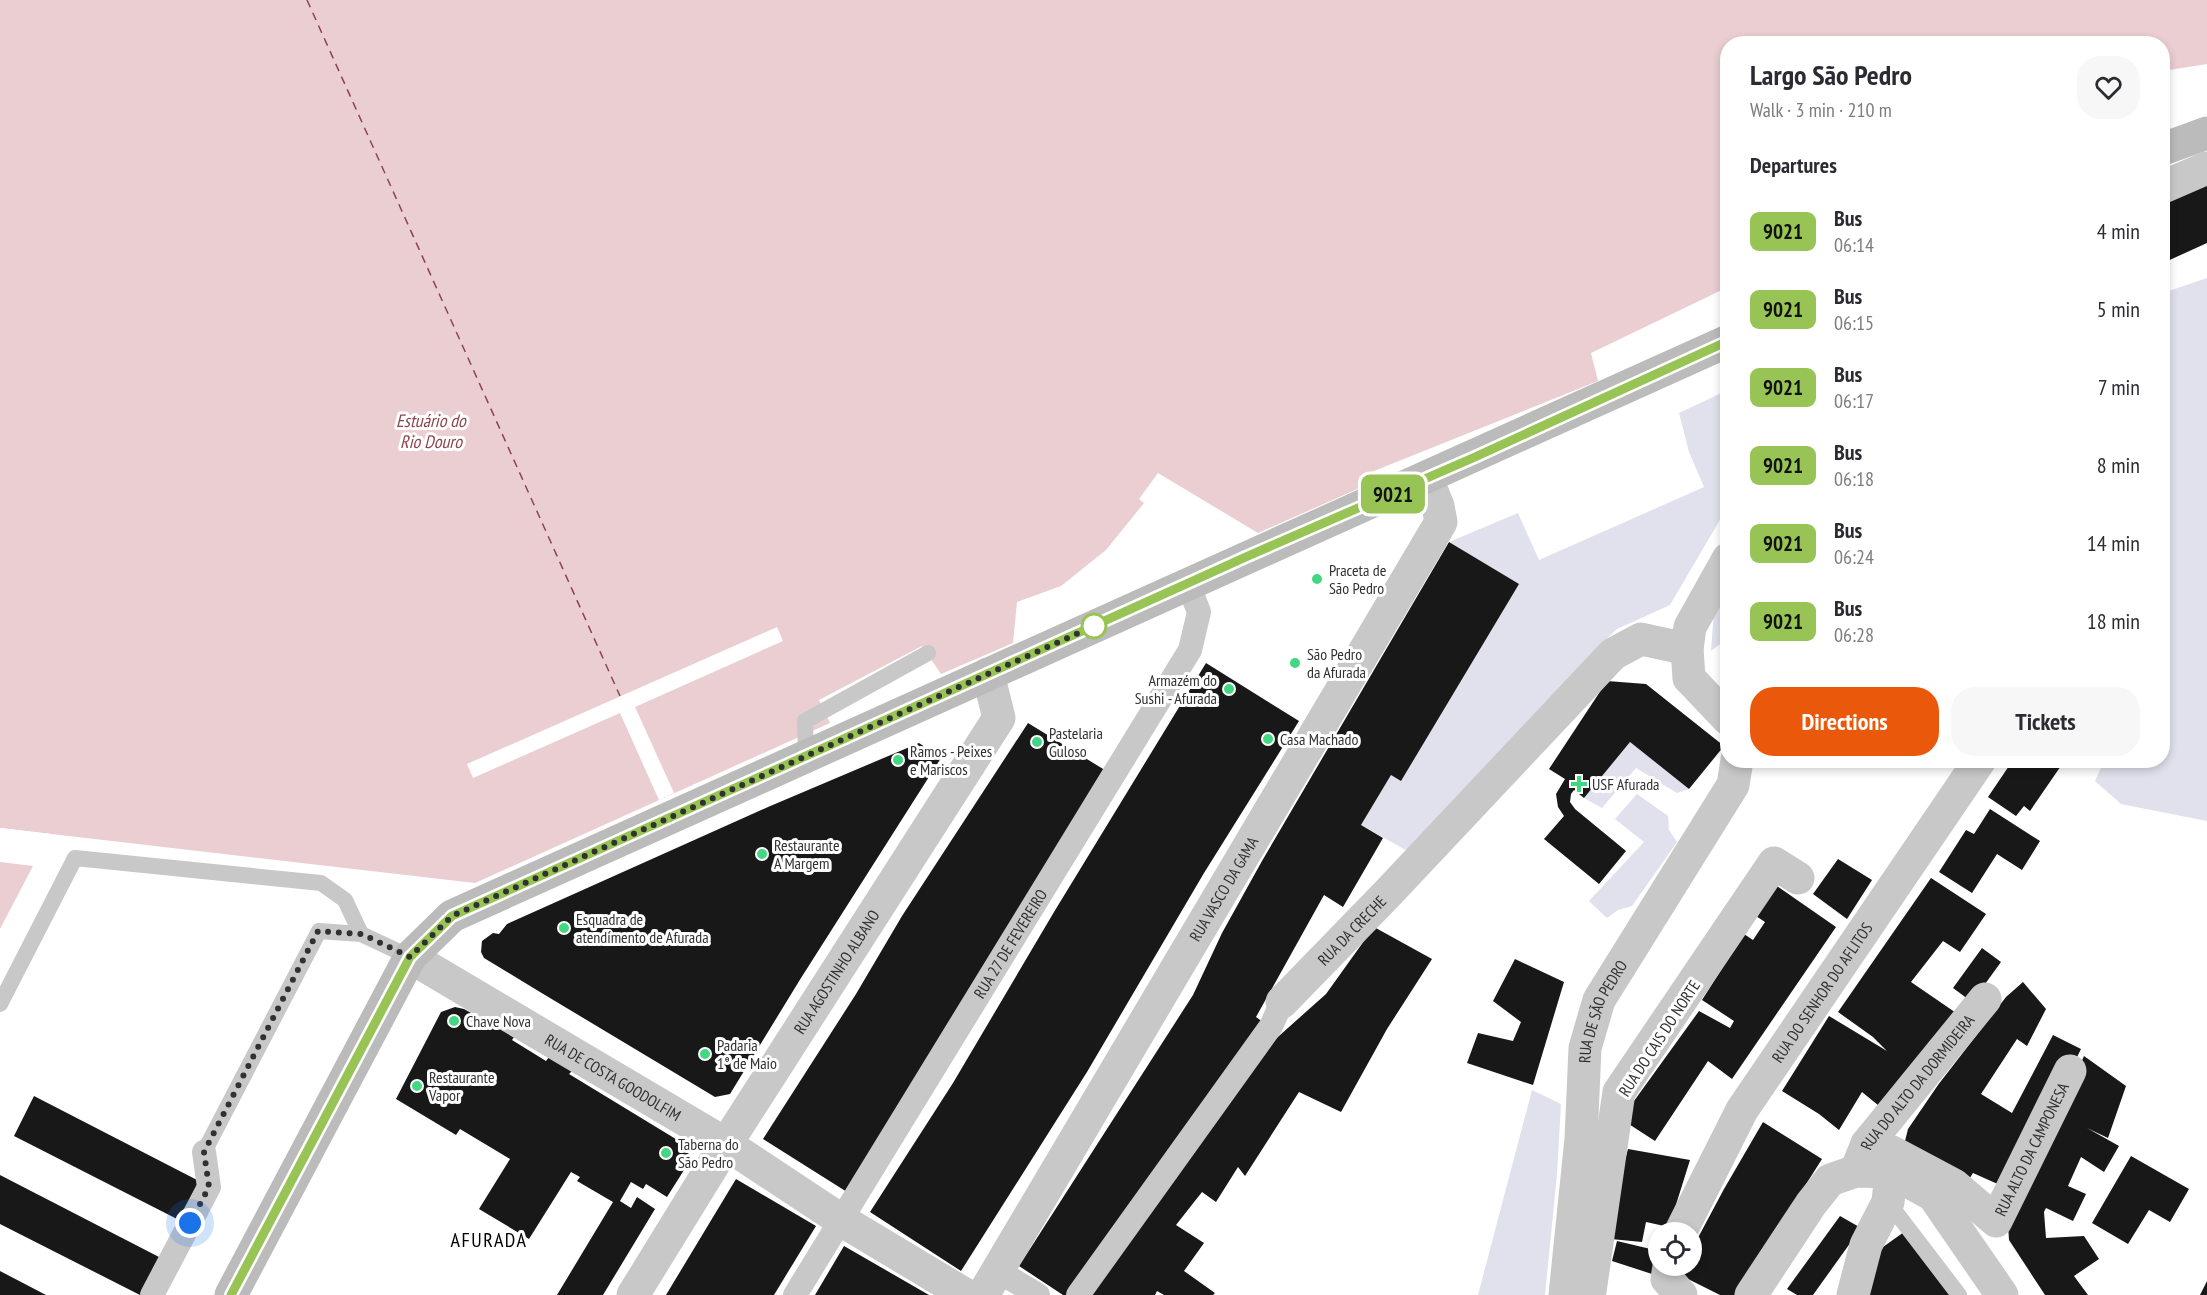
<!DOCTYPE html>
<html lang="en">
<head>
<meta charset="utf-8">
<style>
  :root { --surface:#fff; --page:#f7f7f7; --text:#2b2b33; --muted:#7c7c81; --accent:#ea580c }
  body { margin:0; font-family:"PT Sans Narrow",sans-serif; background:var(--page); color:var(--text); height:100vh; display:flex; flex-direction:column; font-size:22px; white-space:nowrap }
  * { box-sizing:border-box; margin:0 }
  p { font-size:20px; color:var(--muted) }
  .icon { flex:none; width:33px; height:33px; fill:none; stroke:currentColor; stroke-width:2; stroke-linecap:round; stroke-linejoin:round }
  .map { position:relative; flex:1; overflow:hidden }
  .panel { position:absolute; left:1720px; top:36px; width:450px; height:732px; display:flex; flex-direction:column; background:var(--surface); border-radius:24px; box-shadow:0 3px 9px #0003 }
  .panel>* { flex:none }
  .badge { padding:0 12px; border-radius:9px; font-size:21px; line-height:39px }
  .fabs { position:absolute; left:1648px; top:1222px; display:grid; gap:12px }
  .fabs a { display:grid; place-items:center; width:54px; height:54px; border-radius:50%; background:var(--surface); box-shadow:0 3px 9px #0003; font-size:30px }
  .you { position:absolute; width:30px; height:30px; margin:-15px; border:4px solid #fff; border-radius:50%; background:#1a73e8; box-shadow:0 0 0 9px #1a73e833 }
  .map>.badge { position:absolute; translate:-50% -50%; box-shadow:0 0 0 3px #fff }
  h2 { padding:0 30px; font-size:22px; line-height:54px }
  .round { display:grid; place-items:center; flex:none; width:63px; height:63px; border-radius:24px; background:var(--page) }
  .summary { display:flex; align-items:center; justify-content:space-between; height:102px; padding:0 30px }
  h1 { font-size:28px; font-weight:800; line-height:45px }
  .cta { display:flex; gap:12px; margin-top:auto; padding:12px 30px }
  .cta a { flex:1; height:69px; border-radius:24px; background:var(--accent); color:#fff; font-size:24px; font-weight:800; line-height:69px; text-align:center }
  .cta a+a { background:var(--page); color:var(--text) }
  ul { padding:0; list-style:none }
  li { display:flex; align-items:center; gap:18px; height:78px; padding:0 30px }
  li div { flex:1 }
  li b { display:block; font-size:22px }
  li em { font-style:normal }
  li .badge { min-width:66px; font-weight:700; text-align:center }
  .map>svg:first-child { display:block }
</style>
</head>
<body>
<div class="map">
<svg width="2207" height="1295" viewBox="0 0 2207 1295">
  <rect width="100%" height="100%" fill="#fff"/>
  <!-- green -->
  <g fill="#e0e1ec">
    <path d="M2207,278v543l-86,-17 -26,-23 9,-20 59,-1v-132l2,-5 -2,-2v-328z"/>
    <path d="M1728,390v116l-58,99 -53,24 -21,20 -183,205 -52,-29 30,-50 10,5 117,-196 -69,-42 69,-29 21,47 165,-73 -15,-35 -10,-39z"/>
    <path d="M1728,587v51l-17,13 3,-40z"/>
    <path d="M1630,742l59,47 -12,4 -41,-25 -34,40 -18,-10z"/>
    <path d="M1637,794l31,22 1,14 8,12 -45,64 -14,4 -11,8 -18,-17 55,-59 -29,-23z"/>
    <path d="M1532,1090l29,14 -4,70 -12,121h-67z"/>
  </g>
  <!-- water -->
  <g fill="#eaced1">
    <path d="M0,0h2207v64l-44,7v-27h-435v243l-137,66 7,28 -239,96 3,10 -104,46 -100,-60 -19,26 5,4 -38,47 -45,36 -44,16 -4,41 -72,31 -19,-28 -103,54 11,23 -355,160 -475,-55z"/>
    <path d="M0,862l33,4 -33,63z"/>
  </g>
  <!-- pier -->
  <g fill="#fff">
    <path d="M777,627l6,14 -148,66 39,86 -15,7 -39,-87 -147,65 -6,-14z"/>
    <path d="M0,828l51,6 -1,3 -50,-6z"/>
  </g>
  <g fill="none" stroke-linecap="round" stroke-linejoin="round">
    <!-- ferry -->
    <path stroke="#8c454d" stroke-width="1.5" stroke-dasharray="8 6" stroke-linecap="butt" d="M307,0l313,696"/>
  </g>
  <!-- building -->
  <g fill="#181818">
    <path d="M2207,177v66l-44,20v-67z"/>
    <path d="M1449,542l70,42 -118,197 -10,-6 -30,50 22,13 -40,69 -19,-12 -68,122 11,8 -192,270h-12l-44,-29 174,-271 29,-62 40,-72z"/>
    <path d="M1206,663l93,58 -95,152 -117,199 -126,199 -91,-59 83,-129 101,-171z"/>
    <path d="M1607,681l39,3 78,62 -35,43 -59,-47 -46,56 -10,-8 -3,4 -1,8 5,7 51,42 -27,33 -55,-45 20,-23 -6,-9 -2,-13 9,-15 -16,-10z"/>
    <path d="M1028,723l80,49 -261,420 -84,-53 93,-145 46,-78z"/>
    <path d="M919,743l22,15 -140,220 -71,116 -15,3 -175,-105 -56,-34 -3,-6 1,-11 11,-8 6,1 8,-10 261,-117z"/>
    <path d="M2013,760h52l-35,51 -6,-5 -8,10 -28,-19z"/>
    <path d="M1990,809l50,32 -18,29 -25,-16 -25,39 -33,-21 27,-42 8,4z"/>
    <path d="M1838,859l34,21 -25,39 -34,-25z"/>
    <path d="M1931,878l55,36 -26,38 -17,-11 -32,41 51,35 -78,93 -22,-18 -23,38 -20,-16 -37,-23 47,-75 58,35 -14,-14 -35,-25z"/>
    <path d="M1777,886l59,41 -104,152 -24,-18 -53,80 -34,-22 78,-108 31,17 4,-7 -32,-21 42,-66 9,6 12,-18 -9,-6z"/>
    <path d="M1374,927l58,32 -45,70 -46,83 -42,-20 -54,84 -7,-9 -22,35 -14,-10 -26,33 28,18 -20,28 31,22 -2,2h-49l-7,-4 -2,4h-75l172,-235 74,-66z"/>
    <path d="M1982,948l19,14 -29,40 -19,-14z"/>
    <path d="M1515,959l49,23 -31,103 -66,-22 11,-30 35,8 8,-19 -28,-21z"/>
    <path d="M2023,982l23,27 -19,37 -10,-7 -36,55 31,19 41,-78 28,14 -70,141 -38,-17 -9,14 -61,-38 5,-20 30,-44 68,-88z"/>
    <path d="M455,1007l9,2 50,28 -2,3 34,21 3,-4 23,14 -3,3 115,70 7,15 -24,38 -21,-13 -3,5 -12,-7 -11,19 11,7 6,-11 18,12 -52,86h-46l56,-93 -36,-21 3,-4 -9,-5 -42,67 -50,-30 31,-50 -50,-30 -4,6 -60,-36 45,-87z"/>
    <path d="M2084,1056l42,30 -18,52 -21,-10 32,18 -15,26 -23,-15 -13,29 18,8 -13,27 -27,-13 -2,4 2,26 38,-2 15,23 -25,17 14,19h-43l-36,-55 -1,-15z"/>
    <path d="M34,1096l165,85 -20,39 -165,-84z"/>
    <path d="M1763,1122l59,37 -86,136h-16l-40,-20 4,-9h8l1,-19 31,-58z"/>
    <path d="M1628,1149l62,11 -21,67 -23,-5 -4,20 -31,-3v-27z"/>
    <path d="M2131,1156l58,33 -19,33 -21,-12 -21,34 -36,-21z"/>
    <path d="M0,1175l159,82 -19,38 -140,-71z"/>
    <path d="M736,1179l80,47 -42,69h-108z"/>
    <path d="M1840,1216l21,12 -48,67h-16l-10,-6z"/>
    <path d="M1904,1232l47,63h-88l13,-43z"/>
    <path d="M1617,1241l42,10v7l-7,16 -40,-13z"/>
    <path d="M844,1246l85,49h-114z"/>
    <path d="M0,1271l46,24h-46z"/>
    <path d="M2207,1281v14h-7z"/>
  </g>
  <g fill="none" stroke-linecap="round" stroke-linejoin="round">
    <!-- service -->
    <g stroke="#c8c8c8" stroke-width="16">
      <path d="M806,756l-1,-35 123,-68"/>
      <path d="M0,1004l75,-146 246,25 24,17 16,34"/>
      <path d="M204,1152l115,-221 42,3 49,23"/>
      <path d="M1888,1202l71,93"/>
    </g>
    <!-- pedestrian -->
    <g stroke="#c8c8c8" stroke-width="24">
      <path d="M998,1271l40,24"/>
      <path d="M152,1295l57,-108 -5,-35"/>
      <path id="s1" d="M795,1295l395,-645 9,-38 -11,-28"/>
      <path d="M1078,1295l193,-269 11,-24"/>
    </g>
    <!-- minor -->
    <g stroke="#c8c8c8" stroke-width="33">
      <path d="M2163,187l44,-19"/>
      <path d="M1728,559l-38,68 -3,22 2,29 39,41"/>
      <path id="s2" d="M410,957l316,187 115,76 125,75"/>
      <path id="s3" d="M1282,1002l106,-109 225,-239 28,-15 46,10"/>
      <path id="s4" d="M1867,1144l25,8 62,33 42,36 74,-150"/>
      <path id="s5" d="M1860,1161l7,-17 118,-145"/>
      <path id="s6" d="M1680,1233l62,-123 238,-350"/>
      <path d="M1669,1266l-2,13 14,16"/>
      <path id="s7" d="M633,1295l93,-151 273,-426 -11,-44"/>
      <path id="s8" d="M983,1295l458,-773 -3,-16 -11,-27"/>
      <path id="s9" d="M1565,1295l16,-156 4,-91 14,-48 134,-215 4,-25"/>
      <path d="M1585,1295l5,-4 29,-199 155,-229 24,15"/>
      <path d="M1751,1295l60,-91 19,-24 26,-9 35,1 42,23 69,100"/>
      <path d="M1853,1295l13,-50 22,-43 3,-30"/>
    </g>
    <!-- secondary -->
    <g stroke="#bbb" stroke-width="33">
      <path d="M2163,149l44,-16"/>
      <path d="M231,1295l179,-338 42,-41c425,-193 852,-381 1276,-575"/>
    </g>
  </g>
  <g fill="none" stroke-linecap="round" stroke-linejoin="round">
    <defs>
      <path id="line" d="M231,1295l179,-338 42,-41 796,-360 227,-99 253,-116"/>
    </defs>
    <!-- line casing -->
    <use href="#line" stroke="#fff" stroke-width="14"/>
    <!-- line -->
    <use href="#line" stroke="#98c455" stroke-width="9"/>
    <!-- walk -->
    <path stroke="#313131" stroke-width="6" stroke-dasharray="0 10.8" d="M190,1223l19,-36 -5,-35 114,-221 44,3 48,23 42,-41 642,-290"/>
  </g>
  <!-- markers -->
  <g fill="#44d783" stroke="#fff" stroke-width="2">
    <circle cx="1317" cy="579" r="6"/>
    <circle cx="1295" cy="663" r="6"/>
    <circle cx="1229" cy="689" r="6"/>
    <circle cx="1268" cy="739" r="6"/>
    <circle cx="1037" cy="742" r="6"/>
    <circle cx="898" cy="760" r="6"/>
    <path d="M1576 775h6v6h6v6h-6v6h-6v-6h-6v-6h6z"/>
    <circle cx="762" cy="854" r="6"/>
    <circle cx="564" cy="928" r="6"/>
    <circle cx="454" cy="1021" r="6"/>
    <circle cx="705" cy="1054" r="6"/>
    <circle cx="417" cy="1086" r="6"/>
    <circle cx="666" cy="1153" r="6"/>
  </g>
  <circle fill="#fff" stroke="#98c455" stroke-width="3" cx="1094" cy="626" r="12"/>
  <g text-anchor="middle" stroke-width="6" stroke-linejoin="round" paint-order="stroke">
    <!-- poi labels -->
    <g font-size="16" fill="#313131" stroke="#fff" text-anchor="start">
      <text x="1329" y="576">Praceta de<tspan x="1329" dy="18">São Pedro</tspan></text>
      <text x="1307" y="660">São Pedro<tspan x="1307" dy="18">da Afurada</tspan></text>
      <text x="1217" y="686" text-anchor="end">Armazém do<tspan x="1217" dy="18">Sushi - Afurada</tspan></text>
      <text x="1049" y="739">Pastelaria<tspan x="1049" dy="18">Guloso</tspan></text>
      <text x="1280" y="745">Casa Machado</text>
      <text x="910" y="757">Ramos - Peixes<tspan x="910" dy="18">e Mariscos</tspan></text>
      <text x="1592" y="790">USF Afurada</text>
      <text x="774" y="851">Restaurante<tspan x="774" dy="18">A Margem</tspan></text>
      <text x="576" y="925">Esquadra de<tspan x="576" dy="18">atendimento de Afurada</tspan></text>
      <text x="466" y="1027">Chave Nova</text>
      <text x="717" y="1051">Padaria<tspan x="717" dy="18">1° de Maio</tspan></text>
      <text x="429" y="1083">Restaurante<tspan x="429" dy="18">Vapor</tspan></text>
      <text x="678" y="1150">Taberna do<tspan x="678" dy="18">São Pedro</tspan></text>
    </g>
    <!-- street labels -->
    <g font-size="16" fill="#313131" stroke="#fff">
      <text dy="6" stroke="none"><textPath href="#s8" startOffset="472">RUA VASCO DA GAMA</textPath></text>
      <text dy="6" stroke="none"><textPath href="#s3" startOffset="100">RUA DA CRECHE</textPath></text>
      <text dy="6" stroke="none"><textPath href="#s1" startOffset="412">RUA 27 DE FEVEREIRO</textPath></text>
      <text dy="6" stroke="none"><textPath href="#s7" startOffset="382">RUA AGOSTINHO ALBANO</textPath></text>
      <text dy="6" stroke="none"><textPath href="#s6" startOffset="280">RUA DO SENHOR DO AFLITOS</textPath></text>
      <text dy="6" stroke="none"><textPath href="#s9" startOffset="288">RUA DE SÃO PEDRO</textPath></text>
      <text transform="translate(1659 1038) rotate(-57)" y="6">RUA DO CAIS DO NORTE</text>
      <text dy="6" stroke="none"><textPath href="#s2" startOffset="236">RUA DE COSTA GOODOLFIM</textPath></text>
      <text dy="6" stroke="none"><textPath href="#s5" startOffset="98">RUA DO ALTO DA DORMIDEIRA</textPath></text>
      <text dy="6" stroke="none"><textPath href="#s4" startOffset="232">RUA ALTO DA CAMPONESA</textPath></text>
    </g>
    <!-- water labels -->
    <g font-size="18" font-style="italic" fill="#8c454d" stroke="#fff">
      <text x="431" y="427">Estuário do<tspan x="431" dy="21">Rio Douro</tspan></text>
    </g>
    <!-- quarter labels -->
    <g font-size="20" letter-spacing="1.5" fill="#000" stroke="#fff">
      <text x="489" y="1247">AFURADA</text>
    </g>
  </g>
</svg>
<div class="fabs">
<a><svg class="icon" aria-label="locate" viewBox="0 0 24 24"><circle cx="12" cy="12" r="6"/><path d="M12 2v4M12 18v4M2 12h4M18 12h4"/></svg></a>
</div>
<div class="you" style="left:190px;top:1223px"></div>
<b class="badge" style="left:1393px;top:494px;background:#98c455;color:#111">9021</b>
<section class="panel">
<div class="summary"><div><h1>Largo São Pedro</h1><p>Walk · 3 min · 210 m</p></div><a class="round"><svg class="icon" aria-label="heart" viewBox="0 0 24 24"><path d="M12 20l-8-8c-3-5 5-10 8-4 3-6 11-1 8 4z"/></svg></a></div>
<h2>Departures</h2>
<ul>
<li><span class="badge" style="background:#98c455;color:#111">9021</span><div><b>Bus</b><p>06:14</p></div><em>4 min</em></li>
<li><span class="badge" style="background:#98c455;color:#111">9021</span><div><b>Bus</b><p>06:15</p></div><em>5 min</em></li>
<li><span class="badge" style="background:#98c455;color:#111">9021</span><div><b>Bus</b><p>06:17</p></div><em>7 min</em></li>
<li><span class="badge" style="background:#98c455;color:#111">9021</span><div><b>Bus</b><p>06:18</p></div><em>8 min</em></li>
<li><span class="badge" style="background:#98c455;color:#111">9021</span><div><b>Bus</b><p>06:24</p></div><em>14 min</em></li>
<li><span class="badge" style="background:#98c455;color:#111">9021</span><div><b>Bus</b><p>06:28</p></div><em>18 min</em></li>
</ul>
<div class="cta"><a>Directions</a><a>Tickets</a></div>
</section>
</div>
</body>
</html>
